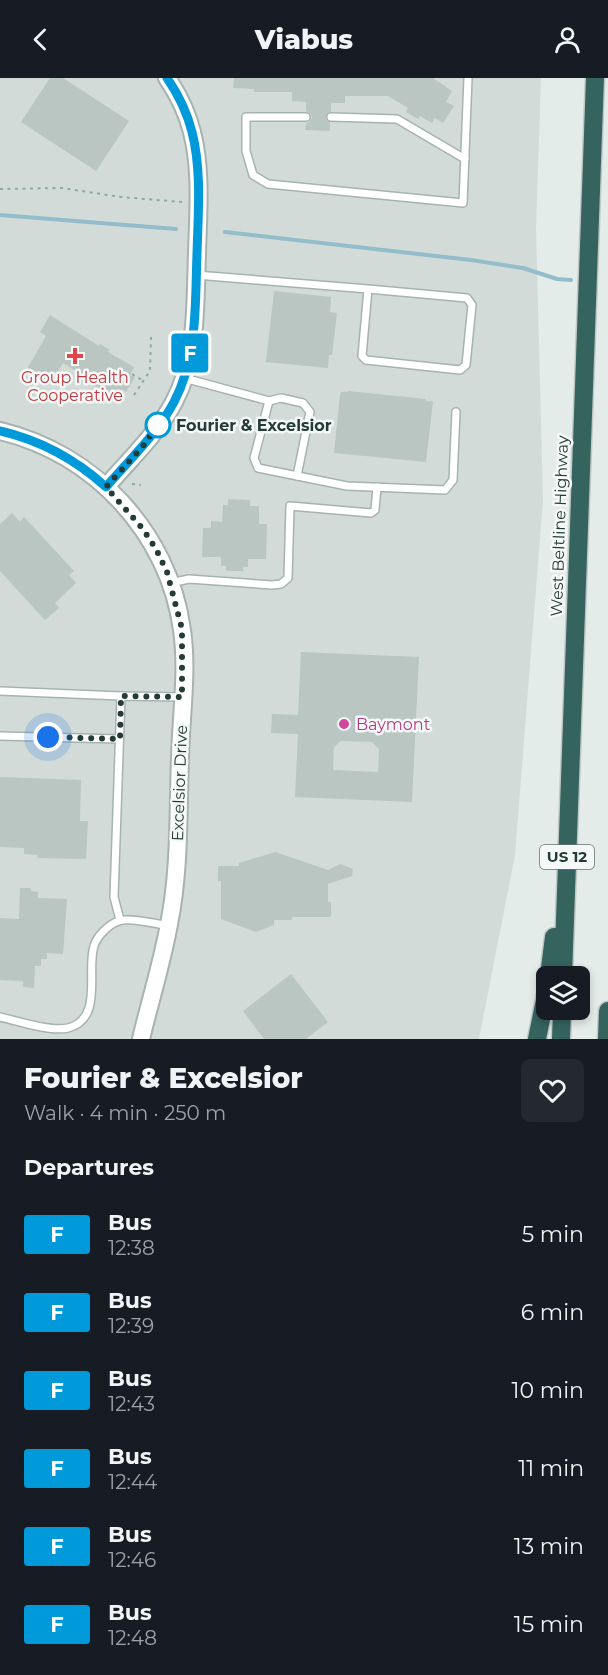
<!DOCTYPE html>
<html lang="en">
<head>
<meta charset="utf-8">
<style>
  :root { --surface:#171b24; --page:#242831; --text:#f1f3f6; --muted:#9ea1a6 }
  body { margin:0; font-family:Montserrat,sans-serif; background:var(--page); color:var(--text); height:100vh; display:flex; flex-direction:column; font-size:22px; white-space:nowrap }
  * { box-sizing:border-box; margin:0 }
  p { font-size:20px; color:var(--muted) }
  .icon { flex:none; width:33px; height:33px; fill:none; stroke:currentColor; stroke-width:2; stroke-linecap:round; stroke-linejoin:round }
  .map { position:relative; height:961px; overflow:hidden }
  .details { display:flex; flex-direction:column; background:var(--surface); flex:1 }
  .details>* { flex:none }
  .badge { padding:0 12px; border-radius:4px; font-size:21px; line-height:39px }
  .buttons { position:absolute; left:536px; top:888px; display:grid; gap:12px }
  .buttons a { display:grid; place-items:center; width:54px; height:54px; border-radius:9px; background:var(--surface); box-shadow:0 3px 9px #0003; font-size:30px }
  .you { position:absolute; width:30px; height:30px; margin:-15px; border:4px solid #fff; border-radius:50%; background:#1a73e8; box-shadow:0 0 0 9px #1a73e833 }
  .map>.badge { position:absolute; translate:-50% -50%; box-shadow:0 0 0 3px #fff }
  h2 { padding:0 24px; font-size:22px; line-height:54px }
  .round { display:grid; place-items:center; flex:none; width:63px; height:63px; border-radius:9px; background:var(--page) }
  .headline { display:flex; align-items:center; justify-content:space-between; height:102px; padding:0 24px }
  h1 { font-size:28px; font-weight:800; line-height:45px }
  ul { padding:0; list-style:none }
  li { display:flex; align-items:center; gap:18px; height:78px; padding:0 24px }
  li div { flex:1 }
  li b { display:block; font-size:22px }
  li em { font-style:normal }
  li .badge { min-width:66px; font-weight:700; text-align:center }
  header { display:flex; justify-content:space-between; align-items:center; height:78px; padding:0 24px; background:var(--surface); font-size:27px; font-weight:800 }
  .map>svg:first-child { display:block }
</style>
</head>
<body>
<header><svg class="icon" aria-label="back" viewBox="0 0 24 24"><path d="M15 5l-7 7 7 7"/></svg>Viabus<svg class="icon" aria-label="person" viewBox="0 0 24 24"><circle cx="12" cy="8" r="4"/><path d="M4 21q1-7 8-7t8 7"/></svg></header>
<div class="map">
<svg width="608" height="961" viewBox="0 0 608 961">
  <rect width="100%" height="100%" fill="#e4ece9"/>
  <!-- built -->
  <path fill="#d2dbd8" d="M0,0h541l-5,151 7,271 -28,355 -36,184h-479z"/>
  <g fill="none" stroke-linecap="round" stroke-linejoin="round">
    <!-- stream -->
    <g stroke="#93bdca" stroke-width="4">
      <path d="M0,137l176,14"/>
      <path d="M225,154l246,28 52,8 34,11 14,1"/>
    </g>
  </g>
  <!-- building -->
  <g fill="#b9c6c2" fill-rule="evenodd">
    <path d="M50,0h13l66,43 -33,50 -75,-49z"/>
    <path d="M234,0h199l19,13 -6,11 8,4 -11,17 -8,-5 -3,5 -12,-7 -2,3 -12,-7 2,-4 -20,-12h-43v7h-14v8l-5,4v4l4,4v8l-25,-1 1,-7 3,-1 3,-4 -1,-4 -5,-3v-9l-14,-1v-9h-38v-3l-21,-1z"/>
    <path d="M274,213l57,6 -1,15 7,1 -5,42h-3l-1,13 -62,-6z"/>
    <path d="M50,237l49,31 1,-2 10,6 -2,2 26,15 -4,8 5,2 -9,15 -4,-3 -6,10 -37,-22 2,-3 -18,-11 -12,20 -24,-14 19,-33 -6,-4z"/>
    <path d="M348,313l78,8v2h7l-7,61 -92,-9 6,-58 1,-3h7z"/>
    <path d="M228,421l22,1v6h9v18h8l-1,35h-18v8h-5v4h-17v-5h-5v-9h-19l1,-29h8v-7l11,1 1,-17h5z"/>
    <path d="M12,435l8,9 4,-5 50,54 -5,4 7,8 -21,20 4,5 -14,12 -45,-49v-47z"/>
    <path d="M301,574l118,5 -7,145 -117,-5 3,-63 -27,-1 1,-19 26,1zM341,663l31,1 7,7 -1,23 -45,-2 1,-23z"/>
    <path d="M0,699l81,3 -1,41h8l-2,38 -48,-1 -1,-3 -13,-1v-6l-24,-1z"/>
    <path d="M275,774l53,18 12,-6 13,5 -1,7 -24,8v18h3v15h-39v3h-18v5l-18,7 -35,-13v-38h-3v-15h21v-3z"/>
    <path d="M20,810h11v3l7,1v6l29,1 -4,55 -16,-1v6h-6v7h-6l-1,22 -11,-1v-6l-23,-1v-62l19,1z"/>
    <path d="M291,896l37,48 -22,17h-42l-21,-28z"/>
  </g>
  <g fill="none" stroke-linecap="round" stroke-linejoin="round">
    <defs>
      <g id="service">
        <path d="M306,39h-60v34l7,24 15,9 195,19 5,-125"/>
        <path d="M331,39l66,2 68,40"/>
        <path d="M196,197l172,14 -6,67 4,4 94,10 6,-5 6,-60 -5,-7 -99,-9"/>
        <path d="M184,300l85,23 -15,57 4,10 89,18 98,4 8,-10 3,-68"/>
        <path d="M269,323l12,-3 22,5 7,9 -13,64"/>
        <path d="M170,505l19,-4 83,6 9,-1 7,-6 2,-72 81,7 4,-3 2,-23"/>
        <path d="M0,613l121,5"/>
        <path d="M0,658l119,3"/>
        <path d="M120,842l-6,-23 7,-201 61,1"/>
        <path d="M0,939c17,4 51,15 68,11 36,-9 18,-58 26,-82 3,-10 15,-22 25,-25 9,-4 39,3 50,5"/>
      </g>
      <g id="tertiary">
        <path d="M0,353c94,22 169,102 182,199 6,40 -1,86 -2,127 -2,55 0,113 -11,167 -7,39 -19,77 -28,115"/>
        <path d="M106,409c23,-27 51,-53 68,-85 24,-45 21,-99 23,-148 1,-40 5,-83 -5,-122 -5,-20 -14,-38 -25,-54"/>
      </g>
      <g id="motorway">
        <path d="M549,898l5,-39"/>
        <path d="M563,898l32,-898"/>
        <path d="M537,961l9,-44"/>
        <path d="M561,961l1,-29"/>
        <path d="M607,961l1,-28"/>
      </g>
    </defs>
    <!-- service casing -->
    <use href="#service" stroke="#a7b3b0" stroke-width="10"/>
    <!-- tertiary casing -->
    <use href="#tertiary" stroke="#a7b3b0" stroke-width="20"/>
    <!-- motorway casing -->
    <use href="#motorway" stroke="#c2c8c7" stroke-width="21"/>
    <!-- path -->
    <g stroke="#88aba3" stroke-width="2" stroke-dasharray="3 4.5" stroke-linecap="butt">
      <path d="M0,111l62,-1 59,9 61,5"/>
      <path d="M132,296l12,7"/>
      <path d="M134,317l16,-24 1,-34"/>
      <path d="M132,406l9,1"/>
    </g>
    <!-- service -->
    <use href="#service" stroke="#fff" stroke-width="7"/>
    <!-- tertiary -->
    <use href="#tertiary" stroke="#fff" stroke-width="16"/>
    <!-- motorway -->
    <use href="#motorway" stroke="#35635e" stroke-width="18"/>
  </g>
  <g fill="none" stroke-linecap="round" stroke-linejoin="round">
    <defs>
      <path id="line" d="M0,353c39,9 76,29 106,56 23,-27 51,-53 68,-85 24,-45 21,-99 23,-148 1,-40 5,-83 -5,-122 -5,-20 -14,-38 -25,-54"/>
    </defs>
    <!-- line casing -->
    <use href="#line" stroke="#fff" stroke-width="14"/>
    <!-- line -->
    <use href="#line" stroke="#009ada" stroke-width="9"/>
    <!-- walk -->
    <path stroke="#253b37" stroke-width="6" stroke-dasharray="0 10.8" d="M48,659l72,2 1,-43 61,1v-68l-15,-57 -11,-23 -13,-20 -37,-42 37,-41 15,-21"/>
  </g>
  <!-- markers -->
  <path fill="#e0444e" stroke="#f4f8f7" stroke-width="2" d="M72 269h6v6h6v6h-6v6h-6v-6h-6v-6h6z"/>
  <circle fill="#fff" stroke="#009ada" stroke-width="3" cx="158" cy="347" r="12"/>
  <circle fill="#d1479c" stroke="#f4f8f7" stroke-width="2" cx="344" cy="646" r="6"/>
  <g text-anchor="middle" stroke-width="5" stroke-linejoin="round" paint-order="stroke">
    <!-- shield labels -->
    <rect fill="#f4f8f7" stroke="#637471" stroke-width="1.5" x="540" y="767" width="54" height="24" rx="4.5"/>
    <g font-size="15" font-weight="bold" fill="#253b37">
      <text x="567" y="784">US 12</text>
    </g>
    <!-- health labels -->
    <g font-size="16" fill="#be3a42" stroke="#f4f8f7">
      <text x="75" y="305">Group Health<tspan x="75" dy="18">Cooperative</tspan></text>
    </g>
    <!-- stop labels -->
    <g font-size="16" font-weight="bold" fill="#253b37" stroke="#f4f8f7" text-anchor="start">
      <text x="176" y="353">Fourier &amp; Excelsior</text>
    </g>
    <!-- street labels -->
    <g font-size="16" fill="#253b37" stroke="#f4f8f7">
      <text transform="translate(559 448) rotate(-88)" y="6">West Beltline Highway</text>
      <text transform="translate(179 705) rotate(-88)" y="6">Excelsior Drive</text>
    </g>
    <!-- hotel labels -->
    <g font-size="16" fill="#b23c85" stroke="#f4f8f7" text-anchor="start">
      <text x="356" y="652">Baymont</text>
    </g>
  </g>
</svg>
<div class="buttons">
<a><svg class="icon" aria-label="layers" viewBox="0 0 24 24"><path d="M12 4l9 5-9 5-9-5zM3 14l9 5 9-5"/></svg></a>
</div>
<div class="you" style="left:48px;top:659px"></div>
<b class="badge" style="left:190px;top:275px;background:#009ada;color:#fff">F</b>
</div>
<section class="details">
<div class="headline"><div><h1>Fourier &amp; Excelsior</h1><p>Walk · 4 min · 250 m</p></div><a class="round"><svg class="icon" aria-label="heart" viewBox="0 0 24 24"><path d="M12 20l-8-8c-3-5 5-10 8-4 3-6 11-1 8 4z"/></svg></a></div>
<h2>Departures</h2>
<ul>
<li><span class="badge" style="background:#009ada;color:#fff">F</span><div><b>Bus</b><p>12:38</p></div><em>5 min</em></li>
<li><span class="badge" style="background:#009ada;color:#fff">F</span><div><b>Bus</b><p>12:39</p></div><em>6 min</em></li>
<li><span class="badge" style="background:#009ada;color:#fff">F</span><div><b>Bus</b><p>12:43</p></div><em>10 min</em></li>
<li><span class="badge" style="background:#009ada;color:#fff">F</span><div><b>Bus</b><p>12:44</p></div><em>11 min</em></li>
<li><span class="badge" style="background:#009ada;color:#fff">F</span><div><b>Bus</b><p>12:46</p></div><em>13 min</em></li>
<li><span class="badge" style="background:#009ada;color:#fff">F</span><div><b>Bus</b><p>12:48</p></div><em>15 min</em></li>
</ul>
</section>
</body>
</html>
